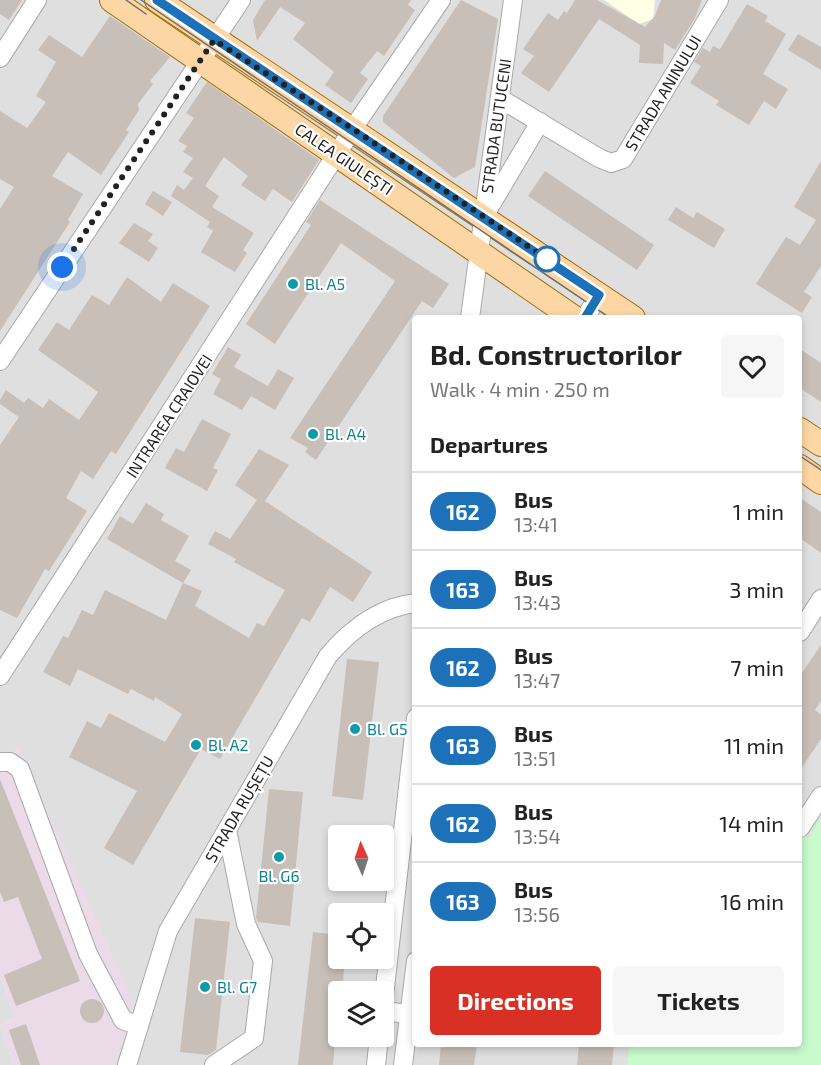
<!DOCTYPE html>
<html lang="en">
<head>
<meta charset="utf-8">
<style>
  :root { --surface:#fff; --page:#f6f6f6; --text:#222; --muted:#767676; --line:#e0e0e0; --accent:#d93025 }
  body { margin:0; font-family:"Exo 2",sans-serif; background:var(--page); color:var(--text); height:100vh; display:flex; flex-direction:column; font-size:22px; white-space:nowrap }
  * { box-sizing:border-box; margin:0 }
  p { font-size:20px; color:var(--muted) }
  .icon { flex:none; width:33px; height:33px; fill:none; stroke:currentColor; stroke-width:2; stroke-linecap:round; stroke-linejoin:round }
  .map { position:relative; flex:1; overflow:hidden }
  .drawer { position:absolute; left:412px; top:315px; width:390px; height:732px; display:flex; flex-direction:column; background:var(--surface); border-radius:6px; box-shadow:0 3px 9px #0003 }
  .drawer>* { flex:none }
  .badge { padding:0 12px; border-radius:20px; font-size:21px; line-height:39px }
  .needle { width:39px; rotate:357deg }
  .tools { position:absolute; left:328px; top:825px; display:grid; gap:12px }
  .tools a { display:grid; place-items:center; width:66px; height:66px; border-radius:6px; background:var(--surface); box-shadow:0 3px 9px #0003; font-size:30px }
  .you { position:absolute; width:30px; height:30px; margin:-15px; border:4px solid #fff; border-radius:50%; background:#1a73e8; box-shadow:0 0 0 9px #1a73e833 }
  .map>.badge { position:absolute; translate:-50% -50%; box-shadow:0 0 0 3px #fff }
  h2 { padding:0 18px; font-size:22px; line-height:54px }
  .round { display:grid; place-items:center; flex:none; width:63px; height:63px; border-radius:6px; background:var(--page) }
  .head { display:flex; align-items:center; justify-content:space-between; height:102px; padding:0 18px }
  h1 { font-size:28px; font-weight:700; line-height:45px }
  .action { display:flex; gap:12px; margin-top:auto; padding:12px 18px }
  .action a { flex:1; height:69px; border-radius:6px; background:var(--accent); color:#fff; font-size:24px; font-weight:700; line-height:69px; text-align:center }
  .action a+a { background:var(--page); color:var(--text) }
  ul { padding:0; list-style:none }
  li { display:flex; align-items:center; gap:18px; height:78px; padding:0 18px; border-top:2px solid var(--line) }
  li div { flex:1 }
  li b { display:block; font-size:22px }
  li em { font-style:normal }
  li .badge { min-width:66px; font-weight:700; text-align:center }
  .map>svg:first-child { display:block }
</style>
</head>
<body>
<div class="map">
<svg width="821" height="1065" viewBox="0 0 821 1065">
  <rect width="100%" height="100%" fill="#f2efe9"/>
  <!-- residential -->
  <g fill="#e0dfdf" fill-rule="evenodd">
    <path d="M0,0h821v1065h-707l20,-62 -134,-249zM416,318h384v726h-384zM339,836h45v44h-45zM339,914h45v44h-45zM339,992h45v44h-45z"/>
    <path d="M0,976l15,41 -15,8 14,40h-14z"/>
  </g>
  <!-- industrial -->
  <path fill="#ebdbe8" d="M19,747l115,256 -20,62h-100l-14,-40 15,-8 -15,-41v-222z"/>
  <!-- education -->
  <path fill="#ffffe5" d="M604,0h51l-2,19 -14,5z"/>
  <!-- park -->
  <path fill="#c8facc" d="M821,817v248h-194l2,-21h171v-211l8,6z"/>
  <!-- building -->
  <g fill="#c7bfb8">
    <path d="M0,0h22l-13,20 -9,-6z"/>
    <path d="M265,0h146l-3,5 7,5 -31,46 -7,-5 -17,22 8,6 -17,24 -26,-18 9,-13 -41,-33 12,-16 -25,-16 -23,34 -4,-21z"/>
    <path d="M461,0l37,19 -23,148 -21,11 -71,-56v-6z"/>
    <path d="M575,0h22l48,27 10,-11 6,-16h41l-7,18 -20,32 -11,-7 -1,21 -24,-1 1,-18 -41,-26 -50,73 -28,-19 13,-17 -11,-7 25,-36 10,7 6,-9 3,2z"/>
    <path d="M747,4l21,12 -3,5 21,13 -23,40 25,15 -12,20 -12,-8 -15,24 -33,-20 3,-4 -29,-18 11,-17 -7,-4 9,-14 7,4 3,-6 7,3z"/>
    <path d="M110,16l60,41 -20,24 3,3 -15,20 1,6 -13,20 3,2 -28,43 -33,-23 -16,24 31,18 -15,26 2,2 -70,109v-122l14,-22 -14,-8v-68l27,17 19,-26 -10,-6 20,-34 -18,-12 11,-15 33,22z"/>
    <path d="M798,34l23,13v23l-33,-20z"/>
    <path d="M207,82l112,78 -27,42 -19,-13 -8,12 -24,-16 7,-9 -24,-19 -19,29 14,10 -7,11 42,26 -11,17 4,3 -12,19 -34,-20 12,-21 -6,-4 3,-5 -39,-26 6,-11 7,5 9,-12 -10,-6 10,-14 -10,-6 4,-6 -9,-5 16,-23 -8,-5z"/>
    <path d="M821,161v105l-17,26 8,5 -10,16 -46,-29 30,-47 14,8 16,-25 -22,-13z"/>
    <path d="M545,171l109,74 -17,25 -109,-74z"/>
    <path d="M153,191l19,11 -9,14 -18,-12z"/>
    <path d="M320,200l129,84 -16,24 -11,-7 -106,159 -11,-8 3,-4 -18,-10 105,-157 -54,-38 -66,101 -29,-20 65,-99 -5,-3z"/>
    <path d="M676,207l17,11 4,-6 28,17 -11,19 -46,-28z"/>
    <path d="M134,223l19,11 -5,7 10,7 -9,14 -30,-19z"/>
    <path d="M127,277l34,25 12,-19 37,23 -94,148 -5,-3 -18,28 -12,-8 -15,27 21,13 -38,60 -4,-2 -28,49 -17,-8v-165l19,-28 -19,-13v-4l6,-10 18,13 4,-5 15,10 6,-9 30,21 19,-28 -60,-42 19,-28 12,8 23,-35 17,10z"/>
    <path d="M228,347l13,8 -7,12 34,19 10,-17 16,9 -19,32 -24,-14 -9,14 -29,-16 8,-15 -9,-5z"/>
    <path d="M800,349l21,14v39l-21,-14z"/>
    <path d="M202,419l29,15 -18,34 5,2 -11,21 -42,-23 11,-20 8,4z"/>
    <path d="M259,449l30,16 -24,36 107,71 -19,30 -23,-15 -20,35 -8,-4 -82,141 -19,-10 -68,116 -29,-17 33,-57 -68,-34 18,-36 14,7 8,-15 56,29 17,-28 -27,-17 -1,4 -23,-12 -3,5 -50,-25 -8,17 -27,-14 20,-36 5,2 14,-28 11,5 12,-25 61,30 17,-37 19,8 -7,15 54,32 8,-15 7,3 21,-36 -51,-28 2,-3 -28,-15 7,-13 15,8 27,-39 -22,-15z"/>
    <path d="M800,498l21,14v41l-21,-15z"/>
    <path d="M146,503l18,11 -3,6 28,16 -14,25 16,9 -8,13 -76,-44 13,-23 13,8z"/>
    <path d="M821,645v56l-6,9 6,5v24l-21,31v-94z"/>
    <path d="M347,659l32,3 -16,138 -31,-4z"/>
    <path d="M0,779l80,202 -64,25 -12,-31 38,-16 -24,-62 -14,5 -4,-10z"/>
    <path d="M269,789l34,3 -13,134 -32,-4 -2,-4z"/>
    <path d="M195,918l35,4 -14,128 -8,5 -28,-3z"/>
    <path d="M313,932l26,3v23h6l-3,34h-3l-6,73h-35z"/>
    <circle cx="92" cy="1011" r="12"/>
    <path d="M26,1024l14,41h-19l-12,-35z"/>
    <path d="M441,1044h36l-3,21h-35z"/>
    <path d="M579,1044h35l-2,21h-35z"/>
  </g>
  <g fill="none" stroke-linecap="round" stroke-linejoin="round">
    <defs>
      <g id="minor">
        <path d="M0,58l37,-58"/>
        <path d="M501,99l98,59 12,5 12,-4 96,-159"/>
        <path d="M489,208l51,-86"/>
        <path d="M470,318l43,-318"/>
        <path d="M585,318l14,-23"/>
        <path d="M0,361l241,-361"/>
        <path d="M800,632l21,-33"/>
        <path d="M0,676l358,-555 83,-121"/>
        <path d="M0,762h10l10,7 68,185 35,66 16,6"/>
        <path d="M800,828l21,-32"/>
        <path d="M384,996l32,-278"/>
        <path d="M384,1011l25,3"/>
        <path d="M127,1065l41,-134 160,-275c23,-27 51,-49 88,-53"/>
        <path d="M214,1065l40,-27 9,-77 -17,-37 -19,-94"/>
        <path d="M376,1065l3,-29"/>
        <path d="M403,1065l13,-104"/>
      </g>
      <g id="major">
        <path d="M112,0l462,318"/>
        <path d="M157,0l476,318"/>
        <path d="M800,430l21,14"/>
        <path d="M800,467l21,15"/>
      </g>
    </defs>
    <!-- minor casing -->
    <use href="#minor" stroke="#a9a9a9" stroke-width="20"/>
    <!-- major casing -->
    <use href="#major" stroke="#a06b00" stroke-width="26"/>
    <!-- minor -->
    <use href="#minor" stroke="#fff" stroke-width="18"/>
    <!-- major -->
    <use href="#major" stroke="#fcd6a4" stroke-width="24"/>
    <!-- tram -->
    <g stroke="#707070" stroke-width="1.5">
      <path d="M126,0l20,14"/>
      <path d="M141,0l469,318"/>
      <path d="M800,456l21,14"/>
    </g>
  </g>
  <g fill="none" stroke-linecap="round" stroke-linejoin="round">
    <defs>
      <path id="line" d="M157,0l442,295 -14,23"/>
    </defs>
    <!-- line casing -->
    <use href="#line" stroke="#fff" stroke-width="14"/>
    <!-- line -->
    <use href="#line" stroke="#1d71b8" stroke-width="9"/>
    <!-- walk -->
    <path stroke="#222" stroke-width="6" stroke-dasharray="0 10.8" d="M62,267l152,-227 139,89 194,130"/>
  </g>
  <!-- markers -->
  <circle fill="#fff" stroke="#1d71b8" stroke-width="3" cx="547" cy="259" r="12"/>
  <g fill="#0f9aa8" stroke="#fff" stroke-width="2">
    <circle cx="293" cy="284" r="6"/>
    <circle cx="313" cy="434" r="6"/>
    <circle cx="355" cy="729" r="6"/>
    <circle cx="196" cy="745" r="6"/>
    <circle cx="279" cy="857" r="6"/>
    <circle cx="205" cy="987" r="6"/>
  </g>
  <g text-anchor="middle" stroke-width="4.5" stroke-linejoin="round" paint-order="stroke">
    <!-- street labels -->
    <g font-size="16" fill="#222" stroke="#fff">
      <text transform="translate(663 93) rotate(-59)" y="6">STRADA ANINULUI</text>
      <text transform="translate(496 126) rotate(-82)" y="6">STRADA BUTUCENI</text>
      <text transform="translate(344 159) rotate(34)" y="6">CALEA GIULEȘTI</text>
      <text transform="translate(169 416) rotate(-57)" y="6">INTRAREA CRAIOVEI</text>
      <text transform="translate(239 809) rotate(-60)" y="6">STRADA RUȘEȚU</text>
    </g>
    <!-- culture labels -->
    <g font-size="16" fill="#0d838f" stroke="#fff" text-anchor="start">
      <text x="305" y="290">Bl. A5</text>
      <text x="325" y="440">Bl. A4</text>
      <text x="367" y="735">Bl. G5</text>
      <text x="208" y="751">Bl. A2</text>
      <text x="279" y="882" text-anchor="middle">Bl. G6</text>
      <text x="217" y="993">Bl. G7</text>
    </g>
  </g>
</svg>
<div class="tools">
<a><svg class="needle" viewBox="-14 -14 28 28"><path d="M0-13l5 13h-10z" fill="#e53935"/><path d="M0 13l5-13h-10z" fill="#767676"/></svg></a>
<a><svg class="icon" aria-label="locate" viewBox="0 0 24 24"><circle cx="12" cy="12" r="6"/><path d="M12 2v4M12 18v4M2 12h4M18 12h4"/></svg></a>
<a><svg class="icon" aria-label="layers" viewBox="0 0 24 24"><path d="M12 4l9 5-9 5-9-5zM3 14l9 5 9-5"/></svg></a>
</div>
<div class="you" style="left:62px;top:267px"></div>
<section class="drawer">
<div class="head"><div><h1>Bd. Constructorilor</h1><p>Walk · 4 min · 250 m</p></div><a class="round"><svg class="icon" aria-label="heart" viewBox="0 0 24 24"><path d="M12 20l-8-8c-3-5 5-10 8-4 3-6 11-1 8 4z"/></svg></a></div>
<h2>Departures</h2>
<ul>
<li><span class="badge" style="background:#1d71b8;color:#fff">162</span><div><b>Bus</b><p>13:41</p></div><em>1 min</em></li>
<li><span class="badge" style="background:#1d71b8;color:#fff">163</span><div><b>Bus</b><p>13:43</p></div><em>3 min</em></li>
<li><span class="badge" style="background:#1d71b8;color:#fff">162</span><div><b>Bus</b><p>13:47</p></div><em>7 min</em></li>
<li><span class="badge" style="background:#1d71b8;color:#fff">163</span><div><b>Bus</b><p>13:51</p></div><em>11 min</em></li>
<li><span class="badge" style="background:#1d71b8;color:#fff">162</span><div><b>Bus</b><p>13:54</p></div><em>14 min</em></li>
<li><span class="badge" style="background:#1d71b8;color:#fff">163</span><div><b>Bus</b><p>13:56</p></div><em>16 min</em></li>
</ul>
<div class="action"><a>Directions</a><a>Tickets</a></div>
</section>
</div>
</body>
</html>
